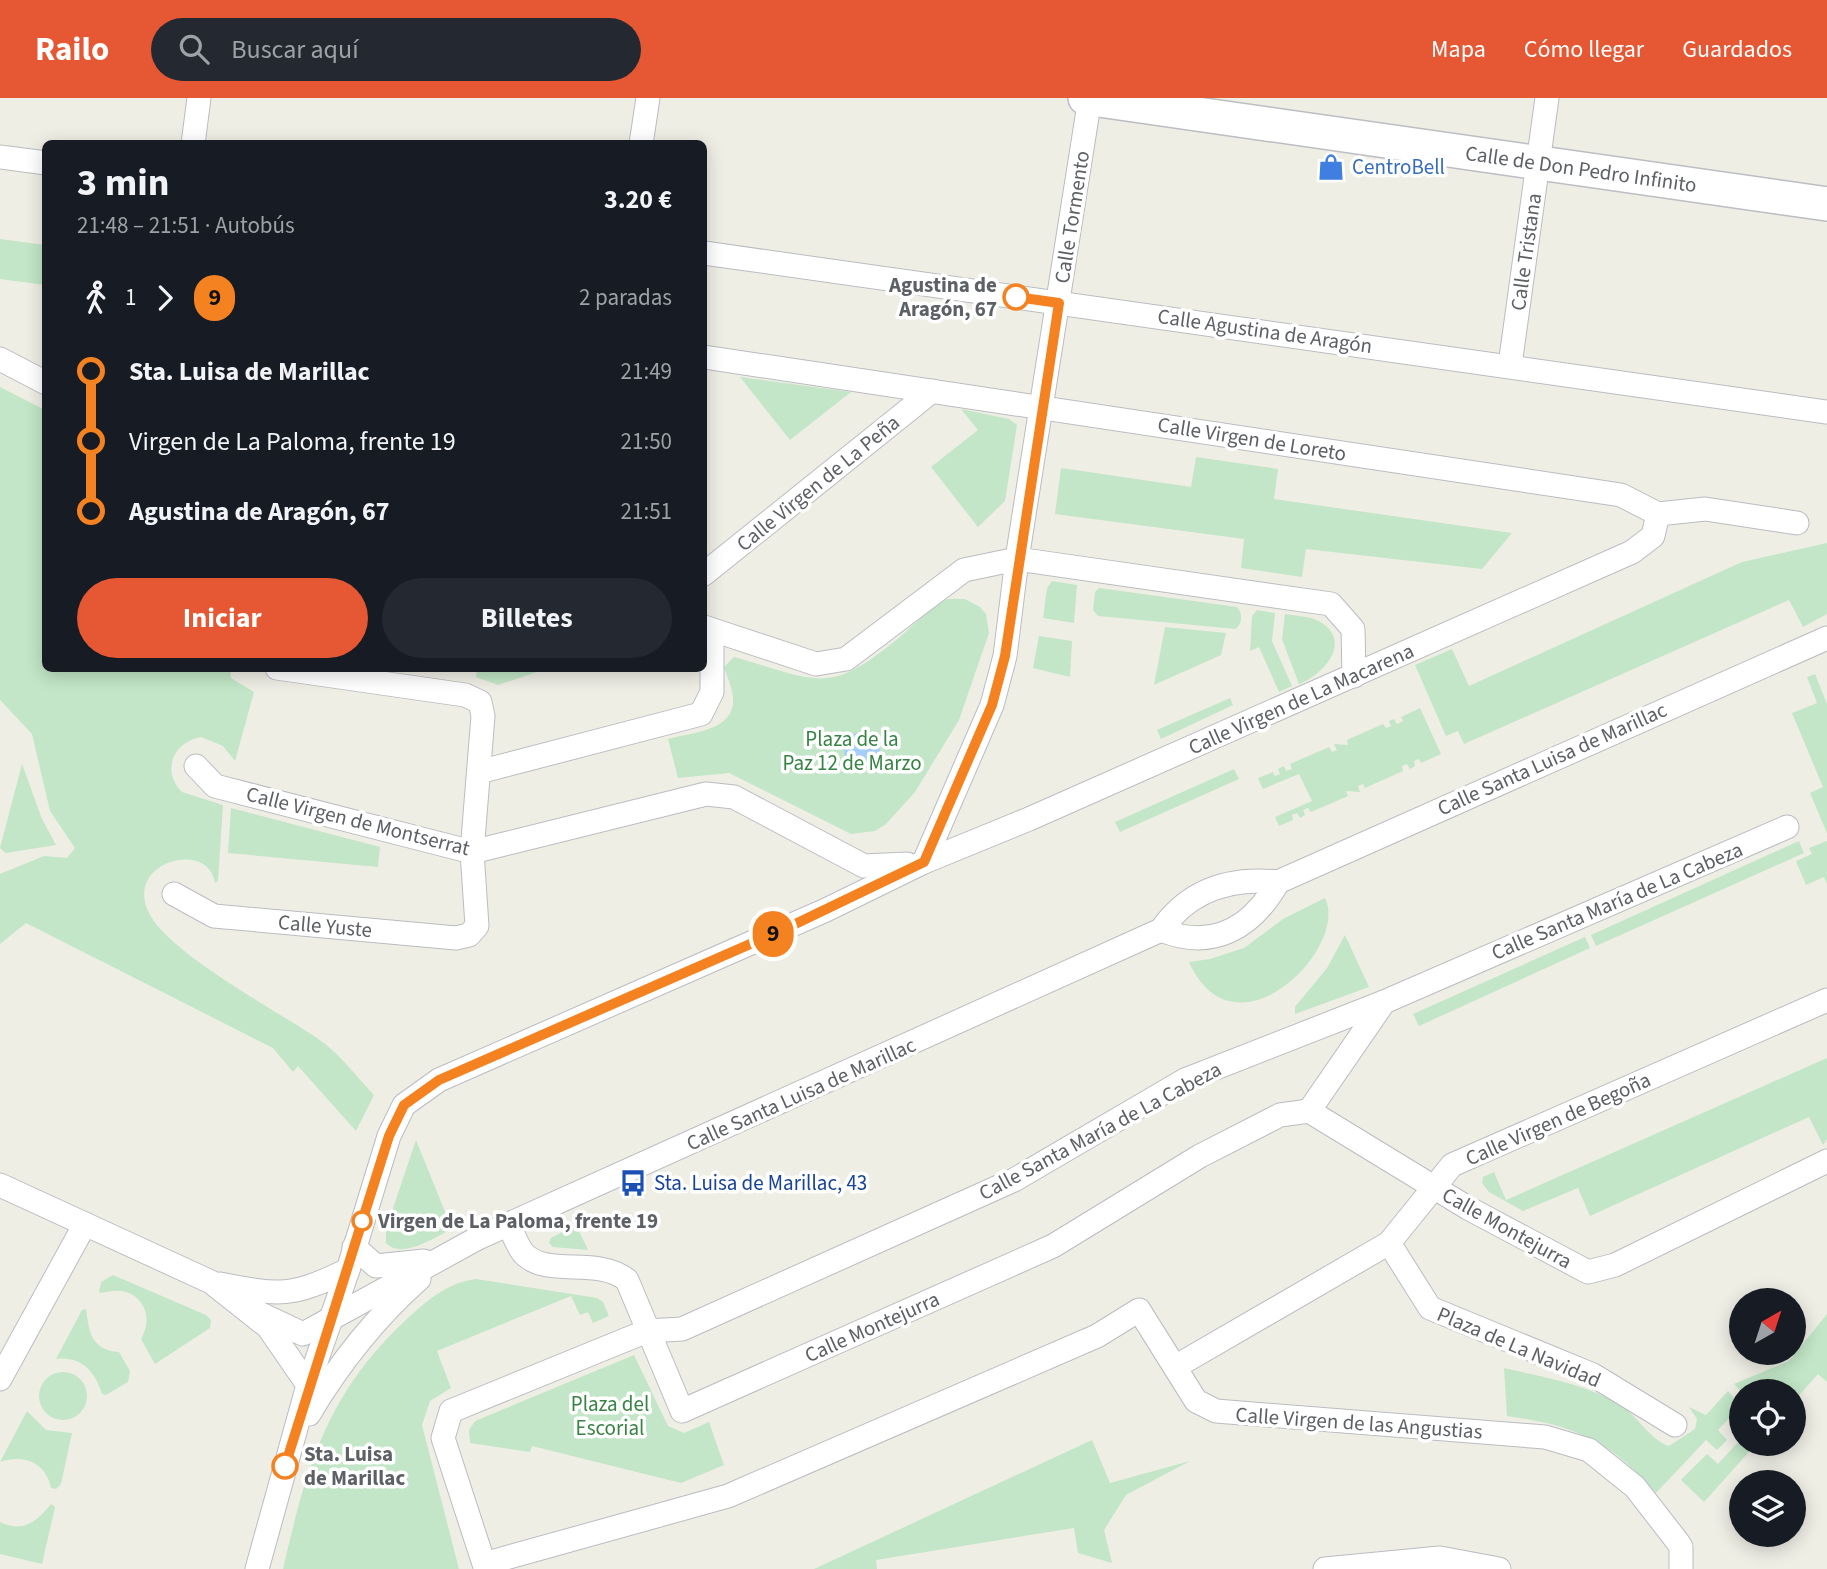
<!DOCTYPE html>
<html lang="es">
<head>
<meta charset="utf-8">
<style>
  :root { --surface:#171b24; --page:#242831; --text:#f1f3f6; --muted:#9ea1a6; --accent:#e65834 }
  body { margin:0; font-family:"Source Sans 3",sans-serif; background:var(--page); color:var(--text); height:100vh; display:flex; flex-direction:column; font-size:26px; white-space:nowrap }
  * { box-sizing:border-box; margin:0 }
  p { font-size:23px; color:var(--muted) }
  .icon { flex:none; width:38px; height:38px; fill:none; stroke:currentColor; stroke-width:2; stroke-linecap:round; stroke-linejoin:round }
  .map { position:relative; flex:1; overflow:hidden }
  .sheet { position:absolute; left:42px; top:42px; width:665px; height:532px; display:flex; flex-direction:column; background:var(--surface); border-radius:10px; box-shadow:0 4px 18px #0003 }
  .sheet>* { flex:none }
  .badge { padding:0 14px; border-radius:23px; font-size:24px; line-height:46px }
  .needle { width:46px; rotate:39deg }
  .buttons { position:absolute; left:1729px; top:1190px; display:grid; gap:14px }
  .buttons a { display:grid; place-items:center; width:77px; height:77px; border-radius:50%; background:var(--surface); box-shadow:0 4px 18px #0003; font-size:35px }
  .map>.badge { position:absolute; translate:-50% -50%; box-shadow:0 0 0 4px #fff }
  .legs { display:flex; align-items:center; gap:10px; height:77px; padding:0 35px; font-size:23px }
  .legs p { margin-inline-start:auto }
  .summary { display:flex; align-items:center; justify-content:space-between; height:119px; padding:0 35px }
  h1 { font-size:38px; font-weight:700; line-height:52px }
  .primary-button { display:flex; gap:14px; margin-top:auto; padding:14px 35px }
  .primary-button a { flex:1; height:80px; border-radius:42px; background:var(--accent); color:#fff; font-size:28px; font-weight:700; line-height:80px; text-align:center }
  .primary-button a+a { background:var(--page); color:var(--text) }
  ul { padding:0 35px; list-style:none }
  li { display:flex; align-items:center; gap:24px; height:70px; font-size:26px }
  li i { display:grid; place-items:center; width:10px; height:100%; margin:0 9px; background:currentColor }
  li i::after { content:''; width:18px; height:18px; margin:-9px; border:5px solid; border-radius:50%; background:var(--surface) }
  li p { margin-inline-start:auto }
  li:first-child i { background:linear-gradient(#0000 50%,currentColor 0) }
  li:last-child i { background:linear-gradient(currentColor 50%,#0000 0) }
  header { display:flex; align-items:center; gap:42px; box-sizing:border-box; height:98px; padding:0 35px; background:var(--accent); color:#fff }
  header strong { font-size:33px }
  nav { display:flex; gap:38px; margin-inline-start:auto; font-size:24px }
  .search { width:490px; height:63px; background:var(--page); display:flex; align-items:center; gap:18px; box-sizing:border-box; padding:0 24px; border-radius:38px; color:var(--muted); font-size:26px }
  .map>svg:first-child { display:block }
</style>
</head>
<body>
<header>
<strong>Railo</strong>
<div class="search"><svg class="icon" aria-label="search" viewBox="0 0 24 24"><circle cx="10" cy="10" r="6"/><path d="M15 15l6 6"/></svg>Buscar aquí</div>
<nav><a>Mapa</a><a>Cómo llegar</a><a>Guardados</a></nav>
</header>
<div class="map">
<svg width="1827" height="1471" viewBox="0 0 1827 1471">
  <rect width="100%" height="100%" fill="#efeee5"/>
  <!-- green -->
  <g fill="#c2e6c7">
    <path d="M0,141l45,6v40l-45,-6z"/>
    <path d="M740,279l111,15 -61,48z"/>
    <path d="M0,289l45,23 1,258 184,1 1,9 23,14 -19,69 -12,-15 -22,-9c-28,5 -40,34 -19,55l41,13 -5,76 -3,2c-7,-45 -94,-20 -65,32 21,39 127,96 167,123 22,15 39,38 57,57l-18,36 -58,-65 -5,6 -20,-24 -247,-125 -26,21v-70l44,-18 23,2 8,-10 -25,-37 -18,-77 -32,-34z"/>
    <path d="M961,311l48,10 8,6 -12,76 -27,26 -47,-60 47,-37z"/>
    <path d="M1196,359l82,12 -4,30 238,34 -30,36 -176,-20 -4,28 -61,-9 3,-29 -189,-25 6,-46 130,19z"/>
    <path d="M1827,445v71l-24,13 -14,-27 -325,144 -6,-13 -12,5 -31,-71 37,-16 17,37 273,-124z"/>
    <path d="M1052,483l25,4 -3,38 -31,-5 4,-30z"/>
    <path d="M1099,490l138,19c6,6 5,17 -1,22l-138,-13 -5,-6 2,-18z"/>
    <path d="M948,501h17l15,8 6,7 3,19 -30,87 -44,72 -29,32 -11,7 -24,3 -122,-61 -51,5 -10,-39c22,-6 67,-8 65,-40 0,-10 -6,-22 -9,-32l10,-10c85,24 94,40 167,-21 15,-13 30,-29 47,-37z"/>
    <path d="M1257,512l18,3 -3,28 20,45 -13,6 -20,-45 -9,4 2,-35z"/>
    <path d="M1285,516c12,2 27,2 37,9 31,21 -1,53 -23,61l-17,-45z"/>
    <path d="M1165,529l61,6 -5,22 -67,30z"/>
    <path d="M1039,538l33,5 -2,36 -37,-9z"/>
    <path d="M477,571v-1l62,1 -2,3 -39,13 -22,-8z"/>
    <path d="M1815,576l12,30v129l-17,-40 13,-6 -31,-74 25,-10 -10,-26z"/>
    <path d="M1230,600l3,7 -72,34 -4,-9z"/>
    <path d="M1420,610l21,46 -20,9 -2,-4 -5,2 1,5 -5,3 -3,-5 -5,2 1,5 -38,17 -2,-4 -5,2 2,6 -14,-1 2,5 -37,16 -3,-4 -5,2 2,5 -5,3 -3,-5 -5,2 1,5 -14,6 -4,-9 37,-16 -13,-27 -36,15 -5,-11 15,-6 2,4 5,-2 -2,-5 6,-3 2,5 6,-2 -2,-5 39,-17 3,5 5,-2 -3,-6 14,1 -1,-5 36,-16 3,4 5,-2 -2,-5 5,-2 3,5 6,-3 -2,-4z"/>
    <path d="M22,666l20,55 14,26 -50,8 -6,-5z"/>
    <path d="M1234,671l5,10 -119,53 -5,-10z"/>
    <path d="M231,710l149,39 -2,20 -150,-14z"/>
    <path d="M1799,743l5,12 -208,93 -5,-11z"/>
    <path d="M1827,743v43l-3,-7 -18,8 -10,-24 16,-7 -3,-6z"/>
    <path d="M1325,800c25,51 -91,165 -136,64l21,-3 34,-11 39,-29z"/>
    <path d="M1345,837l24,52 -74,27v-7l32,-39z"/>
    <path d="M1585,839l5,11 -171,78 -6,-12z"/>
    <path d="M1827,960v81l-4,6 -14,-28 -219,99 -12,-28 -55,23 -34,-19 -7,-9 1,-6 11,-5 12,28z"/>
    <path d="M416,1042l36,89c-17,8 -50,31 -66,14v-14z"/>
    <path d="M576,1127l12,25 -35,-3 -4,-4 2,-5z"/>
    <path d="M113,1177l93,40 5,5 -1,8 -55,36 -14,-25c12,-19 4,-45 -20,-48 -8,-1 -16,2 -22,2l2,-11z"/>
    <path d="M476,1181l121,19 6,4 6,14 -16,7 -5,-11 -8,3 -9,-19 -134,55 14,37 -21,13 -8,24 37,144h-176c24,-104 44,-176 125,-251 21,-19 39,-35 68,-39z"/>
    <path d="M86,1211c3,21 4,41 33,43l11,19 -2,11 -22,13 -4,-1c-7,-23 -21,-38 -46,-35l26,-49z"/>
    <path d="M1827,1216v68l-9,-8 -24,27v-10h-53l-7,-7 55,-23z"/>
    <path d="M634,1257l34,71 16,7 25,-11 15,43 -43,18 -149,-37 -2,6 -60,-9 -1,-13 6,-9z"/>
    <path d="M1504,1270c39,9 81,16 115,36 18,11 31,36 50,42l26,-17 2,-10 -8,-12 17,8 22,-24 13,15 -23,24 9,10 -10,10 -11,-10 -50,53c-45,-52 -82,-68 -149,-77z"/>
    <circle cx="63" cy="1298" r="24"/>
    <path d="M27,1313l19,19 26,3 -11,51 -5,5 -5,-1c-5,-26 -28,-34 -51,-26z"/>
    <path d="M1741,1341v5h15l-52,58 -23,-22 26,-26 11,10z"/>
    <path d="M1092,1342l18,43 80,-22 -64,34 -22,35 8,33 -34,-10 -4,-25 -198,32 1,9h-63z"/>
    <path d="M51,1406l4,3 -13,57 -42,-10v-32c24,11 36,0 51,-18z"/>
  </g>
  <!-- water -->
  <circle fill="#a7cdfd" cx="862" cy="652" r="18"/>
  <g fill="none" stroke-linecap="round" stroke-linejoin="round">
    <defs>
      <g id="street">
        <path d="M193,46l6,-46"/>
        <path d="M641,46l7,-46"/>
        <path d="M0,59l46,6"/>
        <path d="M704,155l1123,159"/>
        <path d="M704,259l917,138 37,19 47,-5 92,14"/>
        <path d="M0,261l46,24"/>
        <path d="M1510,267l37,-267"/>
        <path d="M704,476l228,-183"/>
        <path d="M704,529l112,37 30,-5 118,-89 53,-11 314,45 22,25 1,47"/>
        <path d="M196,668l19,20 257,66 234,-58 28,3 130,69 43,-2"/>
        <path d="M479,674l222,-58 11,-22v-62"/>
        <path d="M924,764l68,-157 13,-49 12,-97 73,-461"/>
        <path d="M174,796l40,22 242,22 13,-3 8,-9 -5,-74 11,-136 -3,-14 -15,-7 -188,-27"/>
        <path d="M1161,832c52,21 91,-2 117,-48"/>
        <path d="M1309,1013l75,-109"/>
        <path d="M0,1087l211,97 57,45 40,58"/>
        <path d="M509,1127c4,9 9,22 15,29 24,24 73,2 103,26l55,131 371,-165 147,-90 80,-41 29,-4 159,97 120,64 27,-7 212,-104"/>
        <path d="M1389,1145l41,65 163,67 82,50"/>
        <path d="M354,1149l22,19 48,-5"/>
        <path d="M220,1186c61,12 71,13 128,-14"/>
        <path d="M242,1207l61,29 175,-96 683,-308c28,-40 69,-53 117,-48l549,-244"/>
        <path d="M1175,1269l214,-124 63,-78 375,-165"/>
        <path d="M0,1281l85,-155"/>
        <path d="M309,1316c31,-52 65,-95 110,-135"/>
        <path d="M257,1471l51,-184 40,-115 41,-134 15,-31 35,-25 387,-170 98,-48 105,-43 603,-267 21,-16 5,-22"/>
        <path d="M1325,1471l115,-11 59,11"/>
        <path d="M1681,1471v-22l-4,-6 -42,-54 -46,-37 -44,-13 -329,-26 -20,-10 -57,-91 -42,26 -369,160 -244,68 -41,-126 8,-27 196,-80 35,-2 332,-149 171,-100 199,-78 403,-175"/>
      </g>
      <path id="secondary" d="M1085,0l742,106"/>
    </defs>
    <!-- street casing -->
    <use href="#street" stroke="#babcc1" stroke-width="25"/>
    <!-- secondary casing -->
    <use href="#secondary" stroke="#bbbdc3" stroke-width="36"/>
    <!-- street -->
    <use href="#street" stroke="#fff" stroke-width="23"/>
    <!-- secondary -->
    <use href="#secondary" stroke="#fff" stroke-width="33"/>
  </g>
  <g fill="none" stroke-linecap="round" stroke-linejoin="round">
    <defs>
      <path id="line-1" d="M285,1368l104,-330 15,-31 35,-25 350,-153 135,-65 68,-157 13,-49 54,-353 -43,-6"/>
    </defs>
    <!-- line-1 casing -->
    <use href="#line-1" stroke="#fff" stroke-width="16"/>
    <!-- line-1 -->
    <use href="#line-1" stroke="#f58220" stroke-width="10"/>
  </g>
  <!-- icons -->
  <defs>
    <symbol id="shop-bare" viewBox="-9 -9 18 18"><path d="M-5-2.5h2.3a2.7 3.5 0 0 1 5.4 0H5L5.5 6h-11ZM-1.5-2.5h3a1.5 2.3 0 0 0-3 0Z" fill="#3f7fe0" stroke="#fff" stroke-width="2.5" paint-order="stroke"/></symbol>
    <symbol id="bus-bare" viewBox="-9 -9 18 18"><path d="M-5-6H5V4H4V6H2V4H-2V6H-4V4H-5ZM-3.5-4V0h7V-4ZM-3.5 1.2v1.5H-2V1.2ZM2 1.2v1.5H3.5V1.2Z" fill="#1a4fb4" stroke="#fff" stroke-width="2.5" paint-order="stroke"/></symbol>
  </defs>
  <g fill-rule="evenodd">
    <use href="#shop-bare" x="1312" y="50" width="38" height="38"/>
    <use href="#bus-bare" x="614" y="1066" width="38" height="38"/>
  </g>
  <!-- markers -->
  <g fill="#fff" stroke="#f58220" stroke-width="3.5">
    <circle cx="1016" cy="199" r="12"/>
    <circle cx="362" cy="1123" r="9"/>
    <circle cx="285" cy="1368" r="12"/>
  </g>
  <g text-anchor="middle" stroke-width="7" stroke-linejoin="round" paint-order="stroke">
    <!-- shop labels -->
    <g font-size="21" fill="#366cbe" stroke="#fff" text-anchor="start">
      <text x="1352" y="76">CentroBell</text>
    </g>
    <!-- street labels -->
    <g font-size="21" fill="#5d6065" stroke="#fff">
      <text transform="translate(1581 71) rotate(8)" y="7">Calle de Don Pedro Infinito</text>
      <text transform="translate(1072 119) rotate(-81)" y="7">Calle Tormento</text>
      <text transform="translate(1526 154) rotate(-82)" y="7">Calle Tristana</text>
      <text transform="translate(1265 233) rotate(8)" y="7">Calle Agustina de Aragón</text>
      <text transform="translate(1252 341) rotate(9)" y="7">Calle Virgen de Loreto</text>
      <text transform="translate(818 385) rotate(-39)" y="7">Calle Virgen de La Peña</text>
      <text transform="translate(1301 601) rotate(-24)" y="7">Calle Virgen de La Macarena</text>
      <text transform="translate(1552 661) rotate(-24)" y="7">Calle Santa Luisa de Marillac</text>
      <text transform="translate(358 723) rotate(14)" y="7">Calle Virgen de Montserrat</text>
      <text transform="translate(1617 803) rotate(-23)" y="7">Calle Santa María de La Cabeza</text>
      <text transform="translate(325 828) rotate(5)" y="7">Calle Yuste</text>
      <text transform="translate(801 996) rotate(-24)" y="7">Calle Santa Luisa de Marillac</text>
      <text transform="translate(1558 1021) rotate(-24)" y="7">Calle Virgen de Begoña</text>
      <text transform="translate(1100 1033) rotate(-28)" y="7">Calle Santa María de La Cabeza</text>
      <text transform="translate(1507 1130) rotate(29)" y="7">Calle Montejurra</text>
      <text transform="translate(872 1229) rotate(-24)" y="7">Calle Montejurra</text>
      <text transform="translate(1519 1249) rotate(23)" y="7">Plaza de La Navidad</text>
      <text transform="translate(1359 1325) rotate(4)" y="7">Calle Virgen de las Angustias</text>
    </g>
    <!-- stop labels -->
    <g font-size="21" font-weight="bold" fill="#5d6065" stroke="#fff" text-anchor="start">
      <text x="997" y="194" text-anchor="end">Agustina de<tspan x="997" dy="24">Aragón, 67</tspan></text>
      <text x="378" y="1130">Virgen de La Paloma, frente 19</text>
      <text x="304" y="1363">Sta. Luisa<tspan x="304" dy="24">de Marillac</tspan></text>
    </g>
    <!-- park labels -->
    <g font-size="21" fill="#368343" stroke="#fff">
      <text x="852" y="648">Plaza de la<tspan x="852" dy="24">Paz 12 de Marzo</tspan></text>
      <text x="610" y="1313">Plaza del<tspan x="610" dy="24">Escorial</tspan></text>
    </g>
    <!-- transit labels -->
    <g font-size="21" fill="#164399" stroke="#fff" text-anchor="start">
      <text x="654" y="1092">Sta. Luisa de Marillac, 43</text>
    </g>
  </g>
</svg>
<div class="buttons">
<a><svg class="needle" viewBox="-14 -14 28 28"><path d="M0-13l5 13h-10z" fill="#e53935"/><path d="M0 13l5-13h-10z" fill="#9ea1a6"/></svg></a>
<a><svg class="icon" aria-label="locate" viewBox="0 0 24 24"><circle cx="12" cy="12" r="6"/><path d="M12 2v4M12 18v4M2 12h4M18 12h4"/></svg></a>
<a><svg class="icon" aria-label="layers" viewBox="0 0 24 24"><path d="M12 4l9 5-9 5-9-5zM3 14l9 5 9-5"/></svg></a>
</div>
<b class="badge" style="left:773px;top:836px;background:#f58220;color:#111">9</b>
<section class="sheet">
<div class="summary"><div><h1>3 min</h1><p>21:48 – 21:51 · Autobús</p></div><b>3.20 €</b></div>
<div class="legs"><svg class="icon" aria-label="walk" viewBox="0 0 24 24"><circle cx="13" cy="4" r="2"/><path d="M13 8l-2 6 4 7M11 14l-3 7M7 12l3-4h3l4 4"/></svg>1<svg class="icon" aria-label="forward" viewBox="0 0 24 24"><path d="M9 5l7 7-7 7"/></svg><b class="badge" style="background:#f58220;color:#111">9</b><p>2 paradas</p></div>
<ul>
<li><i style="color:#f58220"></i><b>Sta. Luisa de Marillac</b><p>21:49</p></li>
<li><i style="color:#f58220"></i><span>Virgen de La Paloma, frente 19</span><p>21:50</p></li>
<li><i style="color:#f58220"></i><b>Agustina de Aragón, 67</b><p>21:51</p></li>
</ul>
<div class="primary-button"><a>Iniciar</a><a>Billetes</a></div>
</section>
</div>
</body>
</html>
